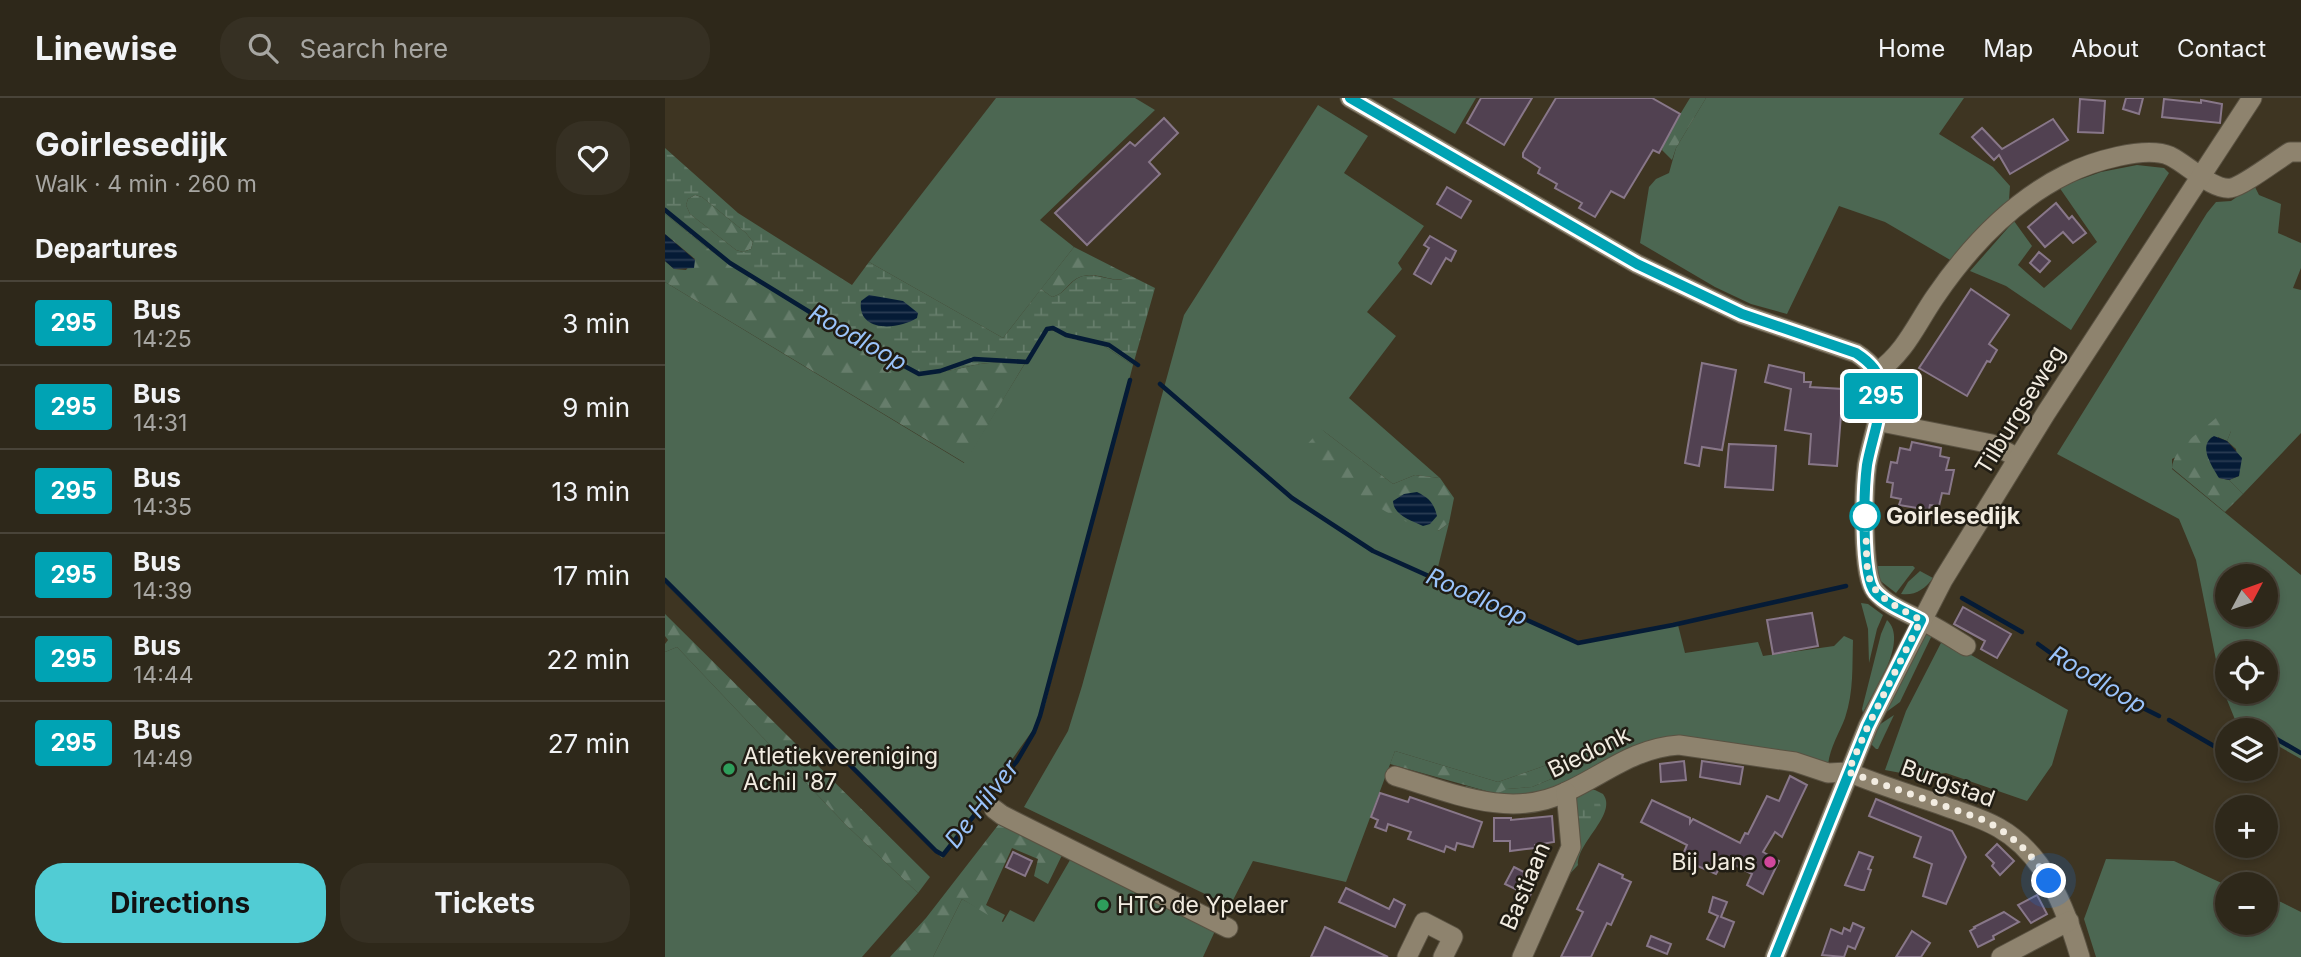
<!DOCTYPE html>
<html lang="en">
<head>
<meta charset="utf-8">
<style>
  :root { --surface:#2e281a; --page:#363023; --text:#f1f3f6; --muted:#a7a6a2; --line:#494439; --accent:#51ccd4 }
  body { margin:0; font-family:Inter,sans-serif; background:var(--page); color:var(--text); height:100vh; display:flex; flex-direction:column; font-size:26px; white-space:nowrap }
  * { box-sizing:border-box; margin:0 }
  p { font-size:23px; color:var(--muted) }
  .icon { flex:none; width:38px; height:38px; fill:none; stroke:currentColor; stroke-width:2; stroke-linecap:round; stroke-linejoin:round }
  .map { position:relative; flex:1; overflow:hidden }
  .side { display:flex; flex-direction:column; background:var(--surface); width:665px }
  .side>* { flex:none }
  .badge { padding:0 14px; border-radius:5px; font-size:24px; line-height:46px }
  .needle { width:46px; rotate:49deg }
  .controls { position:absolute; left:1550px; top:466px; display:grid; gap:14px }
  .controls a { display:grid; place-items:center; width:63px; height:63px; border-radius:50%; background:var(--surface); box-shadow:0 4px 10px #0003,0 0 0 2px var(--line); font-size:35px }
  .you { position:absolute; width:35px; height:35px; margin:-18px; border:5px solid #fff; border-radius:50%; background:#1a73e8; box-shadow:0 0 0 10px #1a73e833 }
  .map>.badge { position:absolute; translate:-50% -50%; box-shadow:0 0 0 4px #fff }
  h2 { padding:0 35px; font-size:26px; line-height:63px }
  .round { display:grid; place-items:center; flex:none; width:74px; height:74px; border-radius:28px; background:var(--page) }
  .summary { display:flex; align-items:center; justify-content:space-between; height:119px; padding:0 35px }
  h1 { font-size:33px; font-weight:700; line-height:52px }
  .cta { display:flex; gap:14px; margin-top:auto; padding:14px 35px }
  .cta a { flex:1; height:80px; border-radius:28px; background:var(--accent); color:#111; font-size:28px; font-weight:700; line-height:80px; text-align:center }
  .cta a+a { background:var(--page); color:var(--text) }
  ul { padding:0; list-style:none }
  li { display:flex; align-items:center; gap:21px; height:84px; padding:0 35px; border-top:2px solid var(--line) }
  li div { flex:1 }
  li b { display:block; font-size:26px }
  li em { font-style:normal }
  li .badge { min-width:77px; font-weight:700; text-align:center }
  header { display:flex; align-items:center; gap:42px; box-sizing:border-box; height:98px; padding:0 35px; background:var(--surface); border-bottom:2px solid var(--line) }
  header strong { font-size:33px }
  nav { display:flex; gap:38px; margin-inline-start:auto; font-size:24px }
  .search { width:490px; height:63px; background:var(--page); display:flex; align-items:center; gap:18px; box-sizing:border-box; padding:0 24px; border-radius:28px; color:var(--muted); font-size:26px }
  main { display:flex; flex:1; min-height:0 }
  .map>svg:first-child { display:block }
</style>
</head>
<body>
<header>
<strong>Linewise</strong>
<div class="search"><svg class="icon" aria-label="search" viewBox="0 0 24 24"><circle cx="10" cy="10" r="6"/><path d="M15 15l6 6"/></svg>Search here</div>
<nav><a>Home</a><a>Map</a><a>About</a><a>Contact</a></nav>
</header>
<main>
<section class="side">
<div class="summary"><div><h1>Goirlesedijk</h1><p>Walk · 4 min · 260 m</p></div><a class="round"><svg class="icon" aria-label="heart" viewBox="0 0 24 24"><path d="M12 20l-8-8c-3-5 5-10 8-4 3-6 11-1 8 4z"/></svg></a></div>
<h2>Departures</h2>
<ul>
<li><span class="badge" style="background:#00a3b4;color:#fff">295</span><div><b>Bus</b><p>14:25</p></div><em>3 min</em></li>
<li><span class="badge" style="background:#00a3b4;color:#fff">295</span><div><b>Bus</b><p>14:31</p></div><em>9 min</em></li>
<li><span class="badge" style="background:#00a3b4;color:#fff">295</span><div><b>Bus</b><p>14:35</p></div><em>13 min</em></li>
<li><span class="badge" style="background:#00a3b4;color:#fff">295</span><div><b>Bus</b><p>14:39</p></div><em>17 min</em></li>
<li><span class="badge" style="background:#00a3b4;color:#fff">295</span><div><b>Bus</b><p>14:44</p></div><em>22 min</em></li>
<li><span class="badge" style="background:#00a3b4;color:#fff">295</span><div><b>Bus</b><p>14:49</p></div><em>27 min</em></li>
</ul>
<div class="cta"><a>Directions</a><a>Tickets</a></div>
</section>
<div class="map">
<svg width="1636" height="859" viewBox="0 0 1636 859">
  <defs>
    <pattern id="forest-firs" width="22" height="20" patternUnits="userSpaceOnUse" patternTransform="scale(1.75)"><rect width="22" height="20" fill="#4c6752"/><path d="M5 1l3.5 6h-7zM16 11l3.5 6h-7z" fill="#667d6b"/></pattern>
    <pattern id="wetland-marsh" width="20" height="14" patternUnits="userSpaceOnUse" patternTransform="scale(1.75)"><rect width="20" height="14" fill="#4c6752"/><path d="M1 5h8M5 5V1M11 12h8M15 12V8" fill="none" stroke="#667d6b"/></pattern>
    <pattern id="water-rules" width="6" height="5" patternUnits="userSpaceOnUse" patternTransform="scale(1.75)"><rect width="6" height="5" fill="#051b36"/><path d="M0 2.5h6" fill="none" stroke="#2a3c53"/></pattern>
  </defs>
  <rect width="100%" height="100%" fill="#3e3522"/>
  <!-- green -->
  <g fill="#4c6752" fill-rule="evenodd">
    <path d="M331,0h139l20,12 -115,110 34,27 -71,91 -134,-76z"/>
    <path d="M727,0h84l-21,36z"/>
    <path d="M1041,0h258l-25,36 54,33 17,19 -1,14 -57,61 -67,-39 -46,-16 -52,108 -36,-10 -36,-17 -75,-44 9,-56 7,-8 13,-6 7,-25z"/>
    <path d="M653,7l50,31 -24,37 80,53 -26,37 4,6 -35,43 29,24 -47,62 91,80 -25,-3 -22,9 -72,-55 117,102 11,-8 -14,56 143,65 100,-19 7,28 73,-11 5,14 71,-10 10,-10 9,4c-1,27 1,51 -8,78 -6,16 -15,29 -17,47l-149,-26 -82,29 -68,30 -68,-6 5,-6 31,8 9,-5 26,-2 57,-24 -2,-12 -89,31 -103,-31 -49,131 -93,-21 -23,45 -206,-99 44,-76 14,-45 102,-371z"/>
    <path d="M1472,67l27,3 5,5 -98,157 -65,-44 -36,-15 44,-50 18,25 -14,19 26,23 53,-46 -38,-55 42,-15z"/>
    <path d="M1589,87l5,10 22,9 -3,29 23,10v25l-8,20 8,2v143l-58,61 -14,-14 10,-4 -3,-27 -9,-8 4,-10 -59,28v10l129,106v184l-35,-20v-9h-26l-2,-3 -17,-42 -25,-125 -17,-41 -122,-65 150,-241 9,-11 15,-1zM1563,478h38v38h-38zM1563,555h38v38h-38z"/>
    <path d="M0,184l299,181 82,-134 16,4 9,6 30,5 32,21 -88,340 -10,22 -93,131 -277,-275z"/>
    <path d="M1208,468h40l2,2 -19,25 -18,-14z"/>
    <path d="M1255,473l13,7c-8,11 -18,18 -32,16l7,-12z"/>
    <path d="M1196,505l7,1 15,11 -6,14 -8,34 -1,-34z"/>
    <path d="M1222,522c22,21 -13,71 -24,93l-1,-4 19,-75z"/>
    <path d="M1269,533l-34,71 -15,11 42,-81z"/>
    <path d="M1278,541l125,71 -16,55 -25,36 -81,-28 -29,3 -32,-6 21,-59z"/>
    <path d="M12,549l169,178 72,68 -56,64h-197v-305z"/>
    <path d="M1229,617l-16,34h-2l-5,-5 8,-19z"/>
    <path d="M922,692h8l8,4c15,20 -26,48 -25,71l-21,23 6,-42 -3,-41z"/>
    <path d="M1441,761l68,2 54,25v36h38v-24l15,4 20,10v45h-205l-12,-38z"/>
    <path d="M405,762l145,71 -12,26h-270l29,-58 41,23 7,-12 24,12z"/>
  </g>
  <!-- forest -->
  <g fill="url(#forest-firs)">
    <path d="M1025,0h16l-30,50 -4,12 -10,-10 3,-11z"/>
    <path d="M30,97l7,2 44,36 7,9 -2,7 -8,3 -7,-2 -46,-36 -4,-9 2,-6z"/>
    <path d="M0,116l42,34 36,25 176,99c21,3 40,-4 61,-8 15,-2 30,-2 45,-1l-60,100 -300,-181v-21l9,8 12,1 9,-11 -30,-25z"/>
    <path d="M409,149l57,29c-17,10 -30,-5 -48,0 -14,3 -17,18 -31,21l-11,-8z"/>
    <path d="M1552,319l14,14 -4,10 -9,-4 1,41 10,2 14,14 -18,18 -53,-44c1,-20 30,-37 45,-51z"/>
    <path d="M656,331l72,55 22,-9 25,3 14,20 -5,25 -11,8c-53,-9 -94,-49 -135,-82z"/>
    <path d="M0,516l265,263 -12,16 -72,-68 -169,-178 -12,5v-8l3,-4 -3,-4z"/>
    <path d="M730,653l103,31 89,-31 2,12 -57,24 -25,2 -10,5 -107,-30z"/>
    <path d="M337,722l63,29 -17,35 -14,-8 4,-17 -26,-11 -26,57 19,10 -4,8 -39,-24 -29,58h-43l36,-39z"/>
  </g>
  <!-- wetland -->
  <g fill="url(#wetland-marsh)" fill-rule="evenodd">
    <path d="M0,50l73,65 114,72 17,-23 134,76 38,-49 11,8c14,-3 18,-18 31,-21 18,-4 31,10 48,0l24,12 -22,77 -32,-21 -30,-5 -22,-11 -3,1 -21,34c-15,-1 -30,-1 -45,1 -21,4 -40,11 -61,8l-176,-99 -36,-25 -42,-34zM30,97l7,2 44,36 7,9 -2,7 -8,3 -7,-2 -46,-36 -4,-9 2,-6z"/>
    <path d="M927,700h6l3,9 -14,25 -4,2 -6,-2 -5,-20z"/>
  </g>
  <!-- water -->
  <g fill="url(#water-rules)">
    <path d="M0,136l30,26 -1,8 -20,1 -9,-8z"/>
    <path d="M204,197l34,6 15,12 -1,5c-19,12 -60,15 -56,-17z"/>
    <path d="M1549,338l13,5 15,17 -3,18 -10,4 -10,-2c-7,-12 -22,-33 -5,-42z"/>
    <path d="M752,394c12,6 17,11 20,24l-7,8 -7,2c-12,-6 -29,-10 -30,-25l11,-7z"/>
  </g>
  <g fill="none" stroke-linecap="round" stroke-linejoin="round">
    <!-- stream -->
    <g stroke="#051b36" stroke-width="4.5">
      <path d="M0,112l65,53 117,72 72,39 21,-3 34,-12 53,3 20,-33 6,-1 13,7 43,10 29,20"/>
      <path d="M495,286l132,114 81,53 205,92 95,-18 173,-39"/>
      <path d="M0,482l271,271 7,4 74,-94 17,-29 6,-16 90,-336"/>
      <path d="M1297,500l60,34"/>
      <path d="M1373,546l53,38 68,34"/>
      <path d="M1504,622l57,33 2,-1"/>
      <path d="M1588,632h7"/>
      <path d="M1601,635l35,20"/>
    </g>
  </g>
  <!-- building -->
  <g fill="#514151" stroke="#887789" stroke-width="2">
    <path d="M816,0h51l-28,47 -37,-22z"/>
    <path d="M891,0h96l28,16 -21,39 -6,-3 -29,48 -13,-7 -16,26 -16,-9 3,-5 -27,-15 2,-4 -19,-11 2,-5 -17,-11v-4z"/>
    <path d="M1461,0h17l-4,16 -16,-5z"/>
    <path d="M1415,1l25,2 -2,32 -25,-1z"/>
    <path d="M1499,1l37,4v-3l21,4 -2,19 -58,-6z"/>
    <path d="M499,20l14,15 -29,29 11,12 -73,71 -32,-32 75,-71 5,4z"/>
    <path d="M1388,21l15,21 -58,34 -11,-19 -5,5 -22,-23 10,-9 20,21z"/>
    <path d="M782,89l24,14 -10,17 -24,-14z"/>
    <path d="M1391,105l13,16 3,-3 14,17 -13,10 -10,-11 -18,15 -17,-20z"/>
    <path d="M765,138l26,15 -5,10 -5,-3 -15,26 -17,-10 15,-26 -5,-3z"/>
    <path d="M1374,154l11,9 -10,11 -10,-9z"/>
    <path d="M1306,191l38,26 -20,29 8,6 -7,12 -3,-1 -20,35 -48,-28z"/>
    <path d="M1037,265l34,7 -14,80 -20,-3 -3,19 -14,-3z"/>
    <path d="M1104,267l35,8v9h7l-1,5 33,2 -6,77 -28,-2 2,-30 -26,-4 6,-41 -26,-7z"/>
    <path d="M1247,344l29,6 -1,8 9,2 -3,12h8l-5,24 -7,-1 -3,13 -9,-1 -1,5 -30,-5 2,-6 -10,-2 2,-14 -6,-1 4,-20 6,1 3,-15 10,2z"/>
    <path d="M1064,346l47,2 -3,44 -48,-3z"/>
    <path d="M1298,509l48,27 -14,24 -16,-9 4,-8 -31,-17z"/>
    <path d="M1147,515l6,33 -45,8 -6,-34z"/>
    <path d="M1019,663l2,19 -25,2 -1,-18z"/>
    <path d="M1037,663l41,6 -3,17 -40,-7z"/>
    <path d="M1125,678l17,9 -25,52 -7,-5 -12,20 16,9 -16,33 -16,-9 5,-11 -23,-12 -4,9 -6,-2 -3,5 -35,-15 6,-14 -46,-23 11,-22 38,18v5l3,-4 47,24 5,-10 3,1 19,-38 12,5z"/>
    <path d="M715,695l28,9 2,-5 72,25 -9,25 -16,-4 -2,7 -9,-4 -2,6 -36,-13 3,-7 -23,-8 -2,7 -11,-4 3,-7 -7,-3z"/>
    <path d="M1211,701l76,32 14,26 -20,47 -23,-8 9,-32 -18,-7 7,-20 -52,-21z"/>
    <path d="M887,718l2,26 -19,3v3l-25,3v-10h-16v-23h17v2z"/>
    <path d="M1332,746l17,17 -14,14 -8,-9 2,-3 -8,-8z"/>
    <path d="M348,754l19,9 -7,15 -19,-9z"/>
    <path d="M1194,754l14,5 -5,12 3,1 -7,20h-3l-16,-5z"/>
    <path d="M934,766l24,11 -1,3 9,4 -20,43 -4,-2 -16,34h-30l22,-45 -6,-3z"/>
    <path d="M849,769l12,6 -2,5 11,5 -5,13 -25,-12z"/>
    <path d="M681,790l43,21 5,-10 11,6 -10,22 -56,-25z"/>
    <path d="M1372,797l10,19 -16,9 -13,-18z"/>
    <path d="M1048,799l14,5 -6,15 13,5 -10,25 -17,-8 11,-23 -9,-4z"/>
    <path d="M1339,814l15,10 -26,14 1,3 -16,8 -8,-16 5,-3 -1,-1z"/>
    <path d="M1188,825l11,5 -9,21 -7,-3 -4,11 -22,-2 9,-26 11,5 2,-6 6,3z"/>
    <path d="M660,829l63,30h-77z"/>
    <path d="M1247,833l18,12 -9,14h-25z"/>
    <path d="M986,838l20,8 -4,10 -20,-8z"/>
  </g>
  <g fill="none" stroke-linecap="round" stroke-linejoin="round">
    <defs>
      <g id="minor">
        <path d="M685,0l287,166 105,50 114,39c14,9 25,20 26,38 1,17 -12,55 -15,74 -3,22 -6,110 8,126 12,15 33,22 50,31 14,7 28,16 41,24"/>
        <path d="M1212,274c28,-19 40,-49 58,-75 34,-50 77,-96 132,-123 24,-12 78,-29 103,-18 17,8 43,35 61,32 12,-2 46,-28 59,-36h11"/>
        <path d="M1211,323l116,23 26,14"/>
        <path d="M730,678c55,16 115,44 171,16 39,-18 68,-44 113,-47l116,17 33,11 20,-1c31,13 64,23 96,34 19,7 38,12 55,22 46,26 67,81 81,129"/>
        <path d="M329,711l8,6 226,113"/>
        <path d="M742,859l17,-35 29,15 -10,20"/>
        <path d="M857,859l49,-110 -5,-55"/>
        <path d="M1110,859l93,-231 75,-146 103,-167 206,-315"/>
        <path d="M1336,859l68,-36"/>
      </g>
    </defs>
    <!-- minor casing -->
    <use href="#minor" stroke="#5a5242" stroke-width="21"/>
    <!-- minor -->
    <use href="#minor" stroke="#8e836e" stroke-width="19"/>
  </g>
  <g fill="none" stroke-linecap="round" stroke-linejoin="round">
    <defs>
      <path id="line" d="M685,0l287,166 105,50 114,39c14,9 25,20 26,38 1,18 -12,55 -15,74 -3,23 -6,111 8,127 12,13 31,20 46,28l-53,106 -93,231"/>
    </defs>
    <!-- line casing -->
    <use href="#line" stroke="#fff" stroke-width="16"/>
    <!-- line -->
    <use href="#line" stroke="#00a3b4" stroke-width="10"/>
    <!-- walk -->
    <path stroke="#f2ece1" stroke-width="7" stroke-dasharray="0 12.6" d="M1200,418c5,67 -10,70 56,104l-53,106 -20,46 136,48c29,15 48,34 65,61"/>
  </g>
  <!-- markers -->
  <circle fill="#fff" stroke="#00a3b4" stroke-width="3.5" cx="1200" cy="418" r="14"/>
  <g fill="#2e9e5b" stroke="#211d14" stroke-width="2.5">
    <circle cx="64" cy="671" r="7"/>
    <circle cx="438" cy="807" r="7"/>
  </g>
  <circle fill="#d1479c" stroke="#211d14" stroke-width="2.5" cx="1105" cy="764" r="7"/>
  <g text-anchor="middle" stroke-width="5" stroke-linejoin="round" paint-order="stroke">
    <!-- street labels -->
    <g font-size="23" fill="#f2ece1" stroke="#211d14">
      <text transform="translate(1355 312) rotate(-58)" y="8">Tilburgseweg</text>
      <text transform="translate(924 654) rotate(-26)" y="8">Biedonk</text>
      <text transform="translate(1283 685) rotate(20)" y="8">Burgstad</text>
      <text transform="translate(860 788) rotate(-67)" y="8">Bastiaan</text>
    </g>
    <!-- stop labels -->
    <g font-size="23" font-weight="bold" fill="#f2ece1" stroke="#211d14" text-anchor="start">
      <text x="1221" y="426">Goirlesedijk</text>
    </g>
    <!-- poi labels -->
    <g font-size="23" fill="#f2ece1" stroke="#211d14" text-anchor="start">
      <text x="78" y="666">Atletiekvereniging<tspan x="78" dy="26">Achil '87</tspan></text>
      <text x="1091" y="772" text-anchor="end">Bij Jans</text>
      <text x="452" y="815">HTC de Ypelaer</text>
    </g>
    <!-- water labels -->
    <g font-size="24" font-style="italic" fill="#9ac3fb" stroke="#211d14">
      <text transform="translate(193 240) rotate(30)" y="8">Roodloop</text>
      <text transform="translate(812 499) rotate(24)" y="8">Roodloop</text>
      <text transform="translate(1433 582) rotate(31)" y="8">Roodloop</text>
      <text transform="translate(317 706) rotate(-52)" y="8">De Hilver</text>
    </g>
  </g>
</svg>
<div class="controls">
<a><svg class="needle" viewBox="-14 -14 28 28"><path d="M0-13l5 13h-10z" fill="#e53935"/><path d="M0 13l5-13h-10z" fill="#a7a6a2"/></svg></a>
<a><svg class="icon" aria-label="locate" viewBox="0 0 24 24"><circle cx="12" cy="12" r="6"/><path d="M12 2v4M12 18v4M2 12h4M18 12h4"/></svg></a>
<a><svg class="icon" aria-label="layers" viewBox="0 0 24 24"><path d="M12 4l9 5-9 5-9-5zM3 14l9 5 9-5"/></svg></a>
<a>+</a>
<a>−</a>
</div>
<div class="you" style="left:1384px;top:783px"></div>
<b class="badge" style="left:1216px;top:298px;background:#00a3b4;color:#fff">295</b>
</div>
</main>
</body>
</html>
